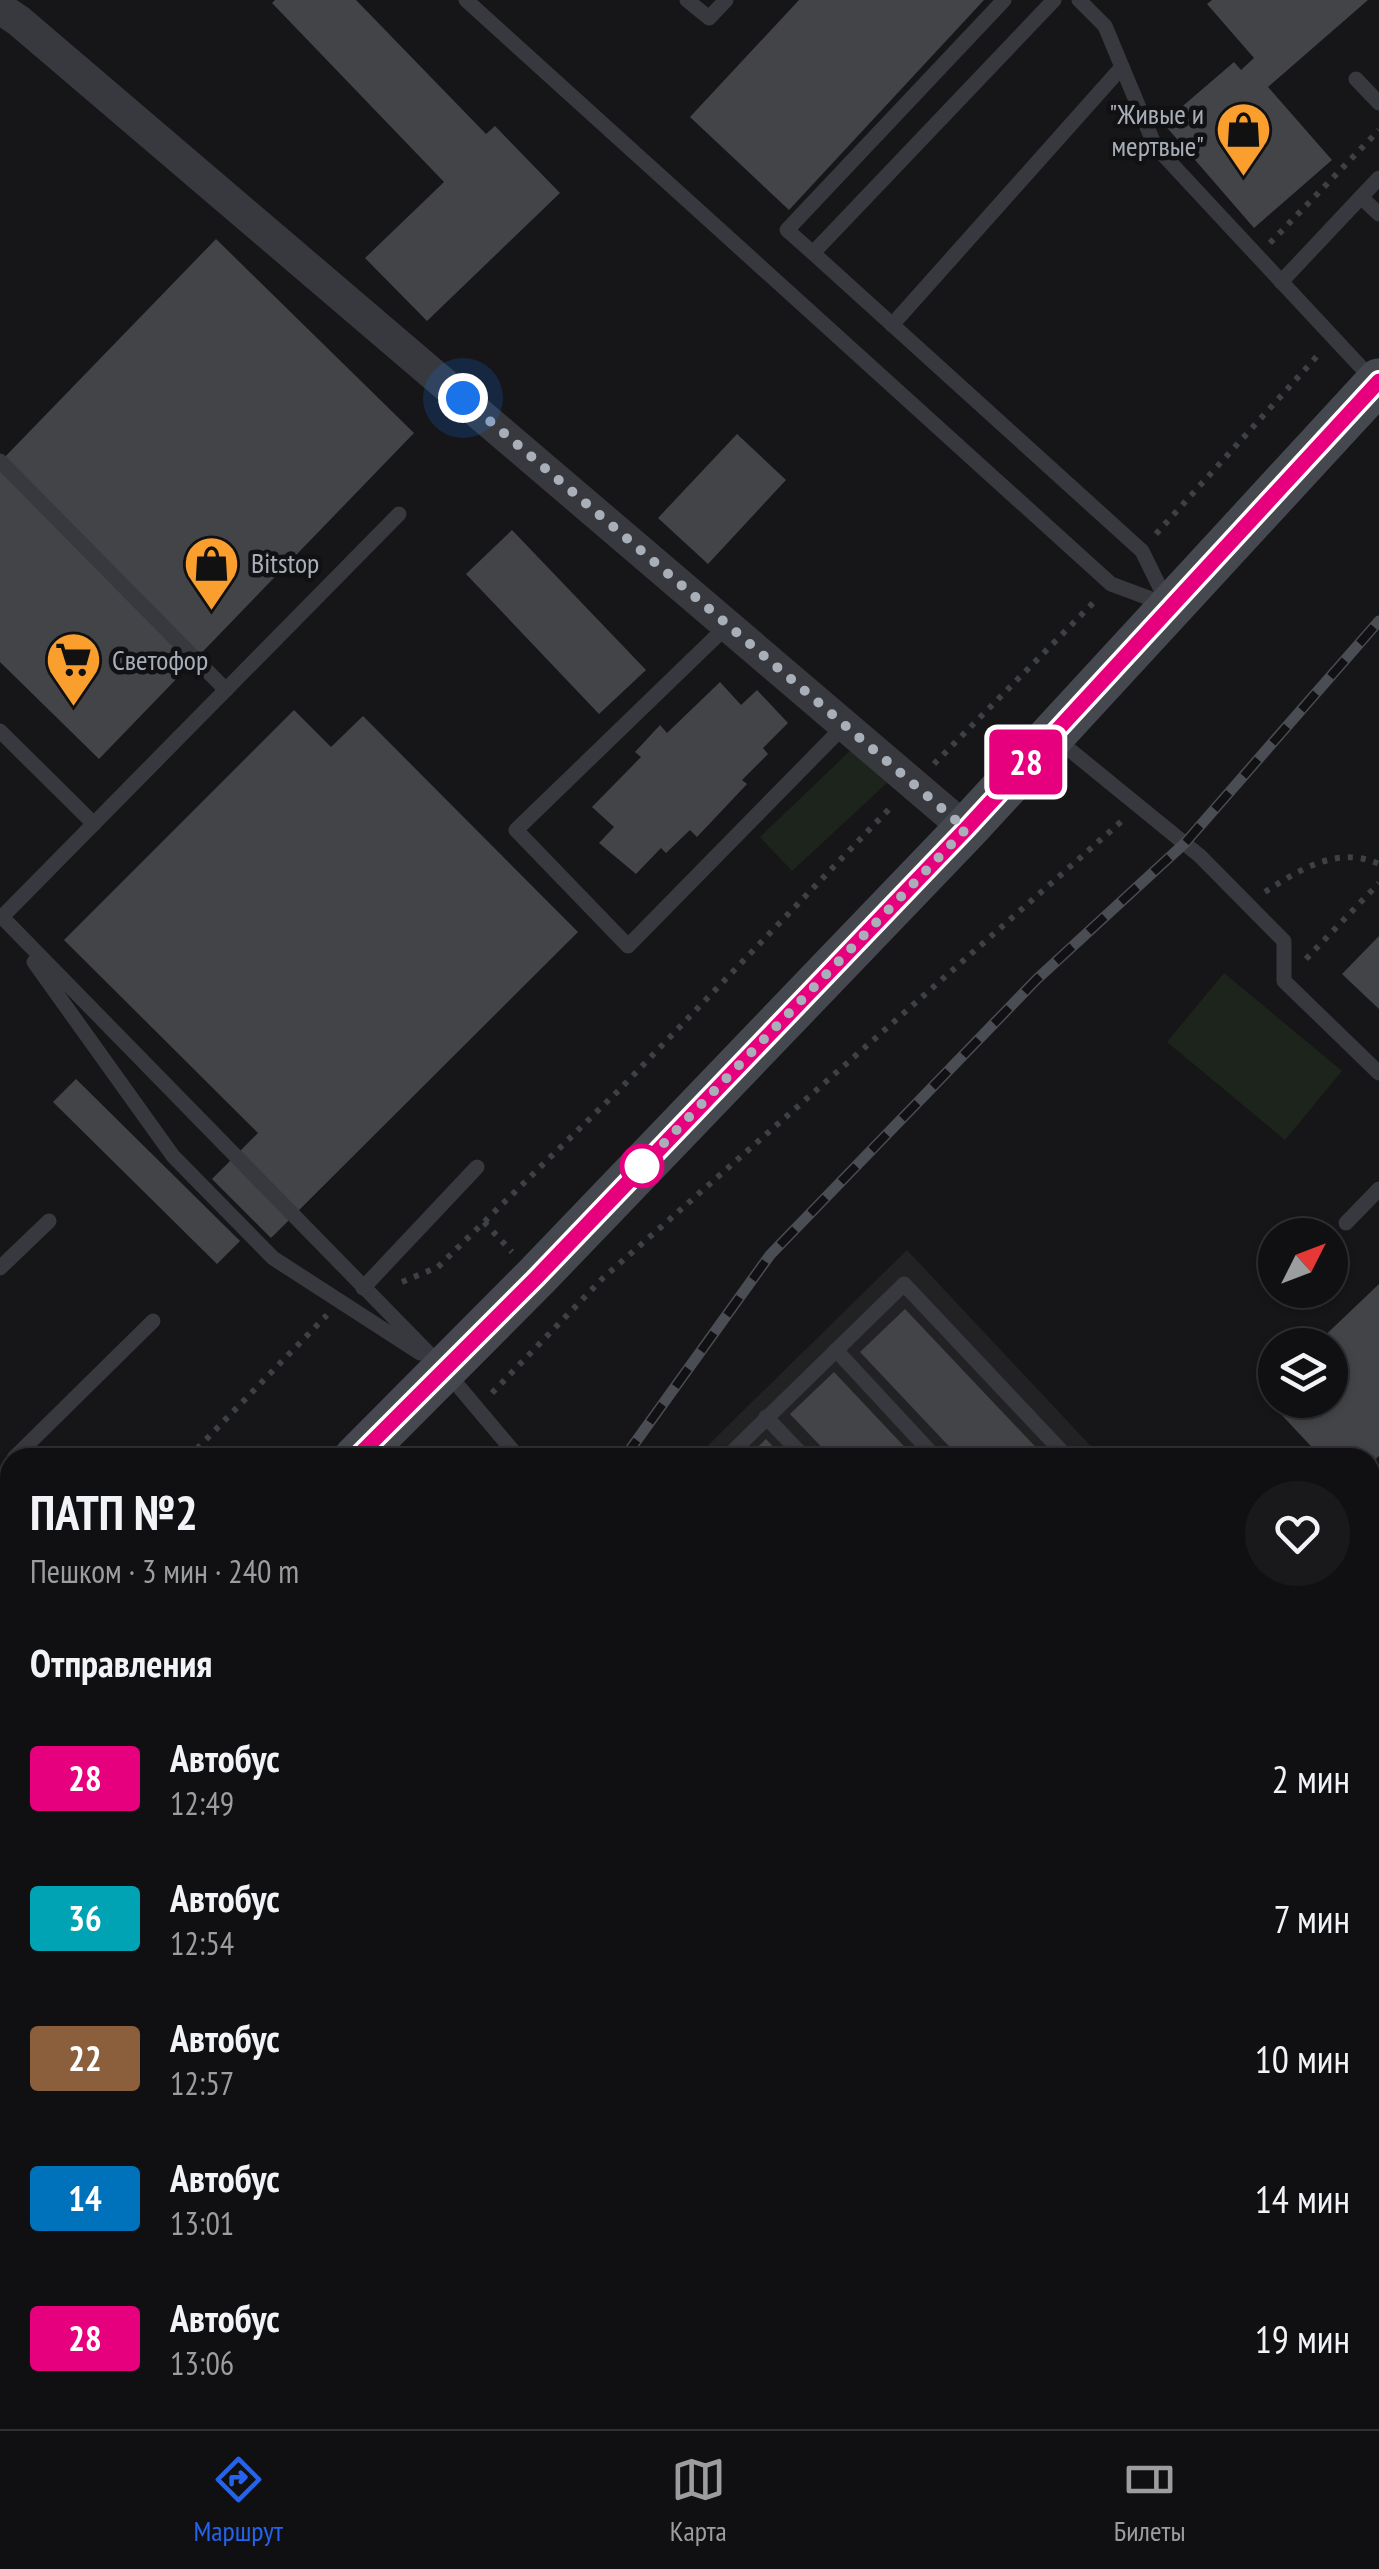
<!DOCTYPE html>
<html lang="ru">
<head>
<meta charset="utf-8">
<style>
  :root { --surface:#101012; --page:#19191b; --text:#f1f3f6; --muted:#9c9d9f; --line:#303032; --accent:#2563eb }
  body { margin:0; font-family:"PT Sans Narrow",sans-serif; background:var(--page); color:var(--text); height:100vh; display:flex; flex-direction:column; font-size:38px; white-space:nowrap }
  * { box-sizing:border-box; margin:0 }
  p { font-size:32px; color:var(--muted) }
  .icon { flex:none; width:55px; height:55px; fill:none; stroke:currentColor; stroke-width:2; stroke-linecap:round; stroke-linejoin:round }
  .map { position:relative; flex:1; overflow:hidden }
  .side { position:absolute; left:0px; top:1448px; width:1380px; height:982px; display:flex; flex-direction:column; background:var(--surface); border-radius:30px 30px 0 0; box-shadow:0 2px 8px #0004,0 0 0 2px var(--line) }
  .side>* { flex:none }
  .badge { padding:0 20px; border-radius:8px; font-size:35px; line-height:65px }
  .needle { width:65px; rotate:48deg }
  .buttons { position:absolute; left:1258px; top:1218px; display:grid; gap:20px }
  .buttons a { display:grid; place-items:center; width:90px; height:90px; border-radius:50%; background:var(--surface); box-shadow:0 2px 8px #0004,0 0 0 2px var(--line); font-size:50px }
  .you { position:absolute; width:50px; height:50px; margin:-25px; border:8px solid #fff; border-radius:50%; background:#1a73e8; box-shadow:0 0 0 15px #1a73e833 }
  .map>.badge { position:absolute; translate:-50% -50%; box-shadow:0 0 0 5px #fff }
  h2 { padding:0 30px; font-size:38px; line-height:90px }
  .round { display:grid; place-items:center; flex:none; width:105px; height:105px; border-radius:52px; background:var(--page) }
  .overview { display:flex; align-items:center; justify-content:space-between; height:170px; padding:0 30px }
  h1 { font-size:48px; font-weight:800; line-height:75px }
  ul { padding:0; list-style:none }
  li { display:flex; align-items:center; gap:30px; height:140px; padding:0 30px }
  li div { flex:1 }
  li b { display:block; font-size:38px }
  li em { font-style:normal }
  li .badge { min-width:110px; font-weight:700; text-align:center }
  .menu { display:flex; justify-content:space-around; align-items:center; height:140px; border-top:2px solid var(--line); background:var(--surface); font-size:28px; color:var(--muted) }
  .menu a { display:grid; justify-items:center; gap:5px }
  .menu .on { color:var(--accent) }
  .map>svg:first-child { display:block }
</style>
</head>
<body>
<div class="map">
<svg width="1379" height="2429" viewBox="0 0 1379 2429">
  <rect width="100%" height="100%" fill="#161618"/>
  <!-- built -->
  <path fill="#222225" d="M907,1250l194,207 -406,1z"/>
  <!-- green -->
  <g fill="#1c241c">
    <path d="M854,747l33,36 -95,88 -32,-34z"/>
    <path d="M1224,973l118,98 -57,69 -118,-98z"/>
  </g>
  <!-- building -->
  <g fill="#424448">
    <path d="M275,0h81l130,134 9,-8 65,67 -133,128 -62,-63 79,-76 -172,-179z"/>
    <path d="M799,0h185l-195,210 -99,-93z"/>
    <path d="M1212,0h156l-100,87 64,73 -78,68 -91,-105 71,-61 7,8 13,-12 -47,-54z"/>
    <path d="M216,239l198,194 -315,326 -99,-97v-200z"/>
    <path d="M737,434l49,46 -78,84 -50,-46z"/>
    <path d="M512,530l134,140 -47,44 -133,-140z"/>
    <path d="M720,682l21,23 16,-15 31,33 -25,25 5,6 -26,26 5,4 -50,53 -7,-7 -24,23 -5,-5 -25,26 -37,-31 15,-16 -22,-20 49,-50 -6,-5 25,-27 7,8z"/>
    <path d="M294,710l37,37 32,-31 215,216 -307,306 -59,-59 46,-46 -194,-193z"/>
    <path d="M1379,936v73l-37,-35z"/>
    <path d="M76,1079l164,162 -23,23 -164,-162z"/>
    <path d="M1379,1284v172l-9,8v-6h-48l-59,-63 12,-11v16h55v-55h-15z"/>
    <path d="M905,1309l141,149h-86l-100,-106z"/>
    <path d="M834,1372l81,86h-83l-42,-44z"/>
    <path d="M766,1439l18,19h-38z"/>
    <path d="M0,1602l10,10v19l-10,10z"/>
    <path d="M956,2420h111l-10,9h-111z"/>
    <path d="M1189,2420h42l8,9h-60z"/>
  </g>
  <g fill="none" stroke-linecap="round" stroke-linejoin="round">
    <!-- path -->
    <g stroke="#3d4045" stroke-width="6" stroke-dasharray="5 8" stroke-linecap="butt">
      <path d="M1270,243l109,-113"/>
      <path d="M1156,534l163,-180"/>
      <path d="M934,764l163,-165"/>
      <path d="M1265,892c34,-22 73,-47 114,-28"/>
      <path d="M1306,959l73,-76"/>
      <path d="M484,1222l28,30"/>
      <path d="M402,1282l36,-15 182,-178 273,-284"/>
      <path d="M492,1393l111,-115 520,-458"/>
      <path d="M188,1458l139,-143"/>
      <path d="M0,1779l10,-13"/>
    </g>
    <!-- service -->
    <g stroke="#37393e" stroke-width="15">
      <path d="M466,0l645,584 54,20"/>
      <path d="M687,0l22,18 17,-18"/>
      <path d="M1054,0l-241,253 329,298 25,51"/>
      <path d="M1079,0l26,26 50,120 218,234"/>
      <path d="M1356,79l23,24"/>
      <path d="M1361,197l18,-19"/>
      <path d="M813,253l-26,-23 217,-230"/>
      <path d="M1281,282l80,-85 18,17"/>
      <path d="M892,325l230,-258"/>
      <path d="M0,461l226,229"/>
      <path d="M399,514l-397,403 442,452 75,89"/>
      <path d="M729,624l-213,206 112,116 218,-222"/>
      <path d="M0,731l94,93"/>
      <path d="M1054,737l146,119 84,85v40l95,92"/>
      <path d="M34,962l139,194 100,102 147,95"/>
      <path d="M1346,1223l33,-34"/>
      <path d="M0,1268l49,-47"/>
      <path d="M363,1288l114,-121"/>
      <path d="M836,1350l100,108"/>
      <path d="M766,1417l39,41"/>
      <path d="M14,1458l139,-137"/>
      <path d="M726,1458l178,-174 164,174"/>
      <path d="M1370,1634l9,6"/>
      <path d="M1370,2227l9,2"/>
      <path d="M1370,2349l9,-7"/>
      <path d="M165,2420l1,9"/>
      <path d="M259,2420l1,9"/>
      <path d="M860,2420l8,9"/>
      <path d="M888,2429l10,-9"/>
      <path d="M1164,2429l10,-9"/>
    </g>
    <!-- minor -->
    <path stroke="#37393e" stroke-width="32" d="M0,8l19,13 947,808"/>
    <!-- secondary -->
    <g stroke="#45484e" stroke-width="45">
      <path d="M356,1458l180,-181 430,-448 413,-448"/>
      <path d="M0,1890l10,-19"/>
    </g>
    <defs>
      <g id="rail">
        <path d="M624,1458l146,-203 267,-276 148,-136 194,-222"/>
        <path d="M421,2420l2,9"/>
      </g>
    </defs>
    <!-- rail casing -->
    <use href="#rail" stroke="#4a4d53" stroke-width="11"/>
    <!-- rail -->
    <use href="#rail" stroke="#111113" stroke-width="8" stroke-dasharray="22" stroke-linecap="butt"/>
  </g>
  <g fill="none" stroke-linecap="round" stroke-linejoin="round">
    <defs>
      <path id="line" d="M356,1458l180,-180 430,-449 413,-448"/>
    </defs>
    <!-- line casing -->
    <use href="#line" stroke="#fff" stroke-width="22"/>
    <!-- line -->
    <use href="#line" stroke="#e6007e" stroke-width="15"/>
    <!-- walk -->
    <path stroke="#a8afb9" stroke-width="10" stroke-dasharray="0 18" d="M463,398l503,431 -324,337"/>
  </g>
  <!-- icons -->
  <defs>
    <symbol id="shop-pin" viewBox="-11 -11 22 30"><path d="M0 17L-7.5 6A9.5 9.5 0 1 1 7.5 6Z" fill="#fa9f2d" stroke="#111113"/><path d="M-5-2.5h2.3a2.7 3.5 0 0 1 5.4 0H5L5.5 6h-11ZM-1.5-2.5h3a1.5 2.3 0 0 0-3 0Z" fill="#111"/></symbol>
    <symbol id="supermarket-pin" viewBox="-11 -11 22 30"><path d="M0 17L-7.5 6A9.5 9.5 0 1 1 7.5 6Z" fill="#fa9f2d" stroke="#111113"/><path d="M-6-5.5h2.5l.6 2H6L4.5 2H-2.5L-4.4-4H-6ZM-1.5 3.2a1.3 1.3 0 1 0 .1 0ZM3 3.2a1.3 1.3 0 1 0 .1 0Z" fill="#111"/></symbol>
  </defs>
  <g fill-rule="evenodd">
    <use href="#shop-pin" x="1212" y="98" width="63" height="86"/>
    <use href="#shop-pin" x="180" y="532" width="63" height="86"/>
    <use href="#supermarket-pin" x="42" y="628" width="63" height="86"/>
  </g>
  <!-- markers -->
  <circle fill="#fff" stroke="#e6007e" stroke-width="5" cx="642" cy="1166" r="20"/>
  <g text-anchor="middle" stroke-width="9" stroke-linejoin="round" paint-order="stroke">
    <!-- poi labels -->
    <g font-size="28" fill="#a8afb9" stroke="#111113" text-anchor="start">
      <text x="1204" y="124" text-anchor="end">"Живые и<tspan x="1204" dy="32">мертвые"</tspan></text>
      <text x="251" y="573">Bitstop</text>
      <text x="112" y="670">Светофор</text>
    </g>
  </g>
</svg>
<div class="buttons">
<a><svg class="needle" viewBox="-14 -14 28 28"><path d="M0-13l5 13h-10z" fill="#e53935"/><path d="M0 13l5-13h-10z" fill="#9c9d9f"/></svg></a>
<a><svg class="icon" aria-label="layers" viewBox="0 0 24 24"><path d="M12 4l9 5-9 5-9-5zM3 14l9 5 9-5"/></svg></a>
</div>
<div class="you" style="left:463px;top:398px"></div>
<b class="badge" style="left:1026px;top:762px;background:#e6007e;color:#fff">28</b>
<section class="side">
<div class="overview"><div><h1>ПАТП №2</h1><p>Пешком · 3 мин · 240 m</p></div><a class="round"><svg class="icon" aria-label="heart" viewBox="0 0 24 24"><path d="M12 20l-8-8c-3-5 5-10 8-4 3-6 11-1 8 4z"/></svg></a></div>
<h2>Отправления</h2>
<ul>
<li><span class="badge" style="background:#e6007e;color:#fff">28</span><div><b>Автобус</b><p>12:49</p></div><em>2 мин</em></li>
<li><span class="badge" style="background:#00a3b4;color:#fff">36</span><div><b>Автобус</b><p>12:54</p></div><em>7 мин</em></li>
<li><span class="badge" style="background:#8b5e3c;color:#fff">22</span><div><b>Автобус</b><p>12:57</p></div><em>10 мин</em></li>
<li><span class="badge" style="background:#0072bc;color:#fff">14</span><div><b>Автобус</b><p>13:01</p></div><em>14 мин</em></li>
<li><span class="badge" style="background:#e6007e;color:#fff">28</span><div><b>Автобус</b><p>13:06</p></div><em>19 мин</em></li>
</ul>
</section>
</div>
<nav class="menu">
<a class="on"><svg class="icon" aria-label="directions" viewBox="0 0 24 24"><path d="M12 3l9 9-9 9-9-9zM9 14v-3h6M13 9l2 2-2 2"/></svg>Маршрут</a>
<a><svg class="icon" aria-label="map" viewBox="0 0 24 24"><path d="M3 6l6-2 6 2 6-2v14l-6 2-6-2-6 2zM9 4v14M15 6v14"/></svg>Карта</a>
<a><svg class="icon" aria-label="tickets" viewBox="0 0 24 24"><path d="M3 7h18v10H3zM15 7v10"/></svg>Билеты</a>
</nav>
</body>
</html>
